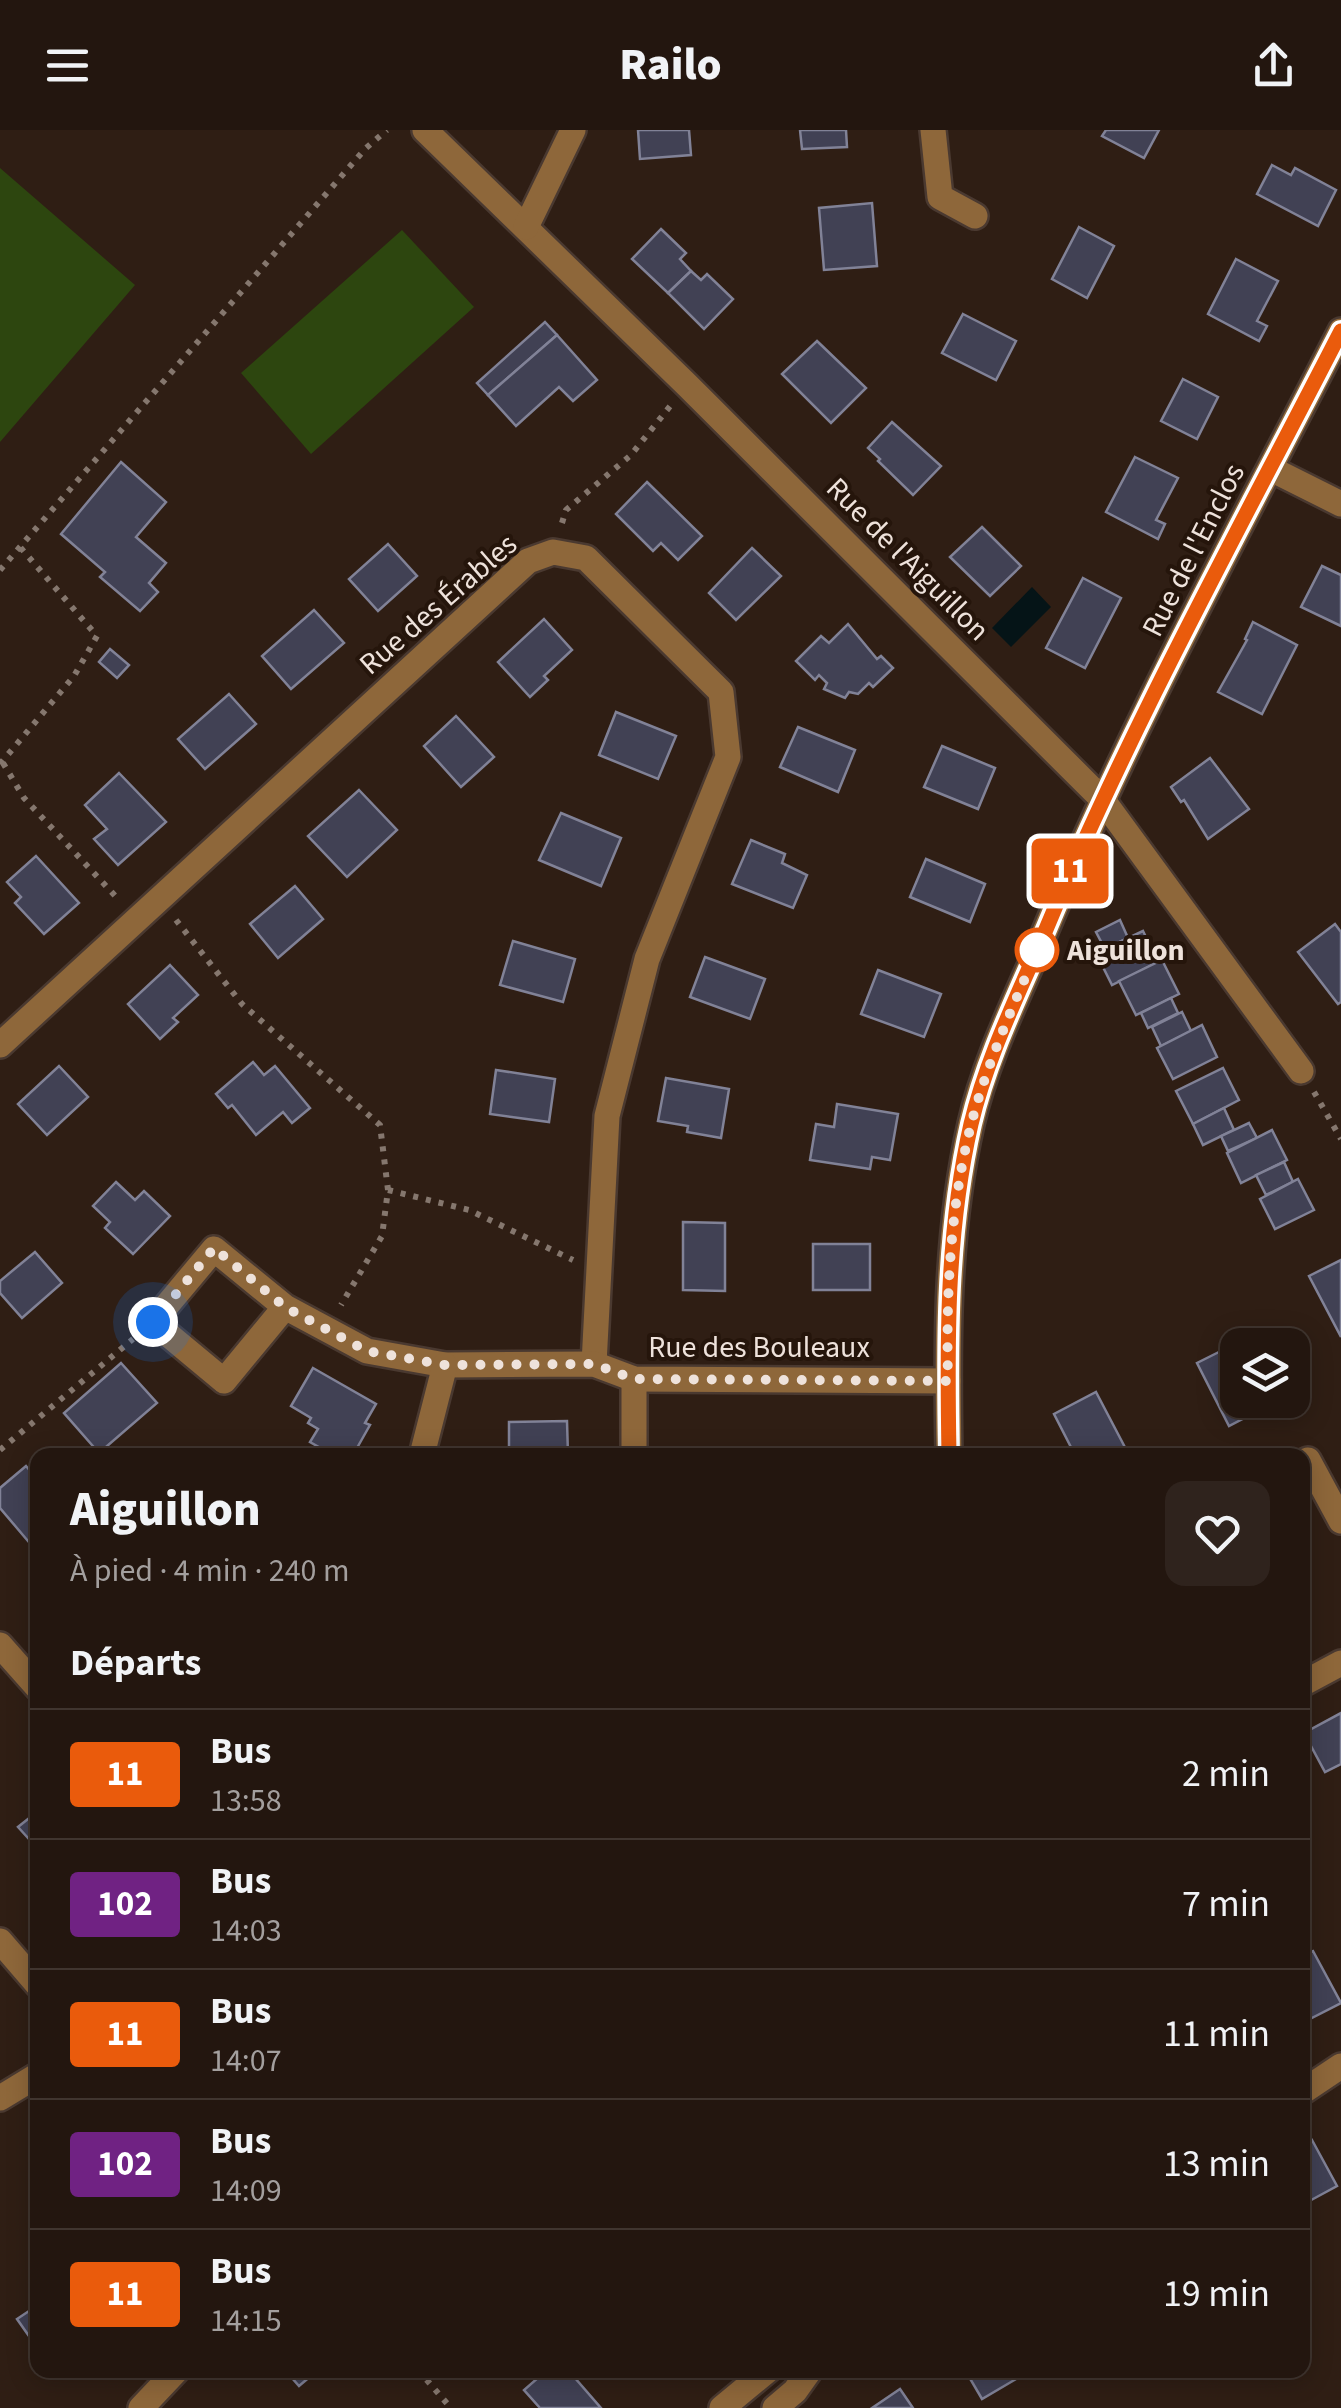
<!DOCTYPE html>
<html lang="fr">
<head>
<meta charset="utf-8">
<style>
  :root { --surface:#23160f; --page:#2f231d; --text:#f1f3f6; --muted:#a39f9e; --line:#40352f }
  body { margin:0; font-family:"Source Sans 3",sans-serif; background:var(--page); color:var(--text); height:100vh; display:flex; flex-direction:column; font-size:38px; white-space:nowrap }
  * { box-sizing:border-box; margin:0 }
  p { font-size:32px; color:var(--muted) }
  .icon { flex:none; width:55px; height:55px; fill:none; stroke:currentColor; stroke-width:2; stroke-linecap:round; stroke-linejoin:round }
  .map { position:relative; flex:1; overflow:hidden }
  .details { position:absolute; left:30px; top:1318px; width:1280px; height:930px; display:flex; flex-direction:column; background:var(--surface); border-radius:20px; box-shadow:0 5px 25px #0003,0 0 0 2px var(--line) }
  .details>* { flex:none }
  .badge { padding:0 20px; border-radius:8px; font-size:35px; line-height:65px }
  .controls { position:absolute; left:1220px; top:1198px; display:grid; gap:20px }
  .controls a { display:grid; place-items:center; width:90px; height:90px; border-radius:20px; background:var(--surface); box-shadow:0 5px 25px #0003,0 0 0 2px var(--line); font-size:50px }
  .you { position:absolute; width:50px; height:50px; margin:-25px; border:8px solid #fff; border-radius:50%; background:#1a73e8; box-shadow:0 0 0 15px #1a73e833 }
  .map>.badge { position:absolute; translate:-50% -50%; box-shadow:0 0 0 5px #fff }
  h2 { padding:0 40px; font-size:38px; line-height:90px }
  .round { display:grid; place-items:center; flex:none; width:105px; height:105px; border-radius:20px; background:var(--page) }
  .head { display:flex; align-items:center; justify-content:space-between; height:170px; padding:0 40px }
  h1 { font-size:48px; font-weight:800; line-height:75px }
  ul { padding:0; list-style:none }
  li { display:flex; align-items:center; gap:30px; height:130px; padding:0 40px; border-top:2px solid var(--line) }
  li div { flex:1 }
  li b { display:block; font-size:38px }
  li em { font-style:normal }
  li .badge { min-width:110px; font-weight:700; text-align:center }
  header { display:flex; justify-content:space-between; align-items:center; height:130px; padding:0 40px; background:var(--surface); font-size:45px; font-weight:800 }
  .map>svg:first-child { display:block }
</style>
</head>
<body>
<header><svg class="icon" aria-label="menu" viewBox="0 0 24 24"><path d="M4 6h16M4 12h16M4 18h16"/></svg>Railo<svg class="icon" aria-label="share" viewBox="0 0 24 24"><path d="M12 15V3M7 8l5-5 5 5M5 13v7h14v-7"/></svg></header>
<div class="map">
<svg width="1341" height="2278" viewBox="0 0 1341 2278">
  <rect width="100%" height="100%" fill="#2f1e14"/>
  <!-- green -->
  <g fill="#2d460f">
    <path d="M0,38l135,117 -135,157z"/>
    <path d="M402,100l72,77 -163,147 -70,-81z"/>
  </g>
  <!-- water -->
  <path fill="#051417" d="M1032,457l19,20 -40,40 -19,-19z"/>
  <!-- building -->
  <g fill="#414154" stroke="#818297" stroke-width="2.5">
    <path d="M638,0h51l2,25 -51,4z"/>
    <path d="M800,0h46l1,17 -45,2z"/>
    <path d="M1106,0h53l-15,28 -42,-22z"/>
    <path d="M1272,35l19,10 4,-7 41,22 -18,36 -61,-32z"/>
    <path d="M872,73l5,63 -53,4 -5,-62z"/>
    <path d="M1079,97l35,19 -27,52 -35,-19z"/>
    <path d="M661,99l25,24 -6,6 11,12 -23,22 -36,-34z"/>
    <path d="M1236,129l42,22 -21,40 10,5 -8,15 -51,-27z"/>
    <path d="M691,141l10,9 6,-6 26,25 -29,30 -36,-36z"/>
    <path d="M963,184l53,27 -20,39 -54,-27z"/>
    <path d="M545,192l12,13 -69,60 -11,-12z"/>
    <path d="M557,205l40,45 -24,21 -14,-14 -43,39 -28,-31z"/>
    <path d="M817,211l49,47 -35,35 -49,-49z"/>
    <path d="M1183,249l35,18 -21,42 -36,-18z"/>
    <path d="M892,292l49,44 -28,29 -35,-34 2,-2 -12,-11z"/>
    <path d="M1135,327l43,21 -22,42 9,4 -7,15 -52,-27z"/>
    <path d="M121,332l45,40 -30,35 30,26 -17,20 9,9 -18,19 -40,-34 5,-5 -44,-38z"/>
    <path d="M647,352l55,54 -24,24 -17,-17 -8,8 -37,-37z"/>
    <path d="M982,397l39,39 -31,30 -40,-39z"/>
    <path d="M388,414l29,32 -39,35 -29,-32z"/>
    <path d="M752,418l29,28 -45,44 -27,-27z"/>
    <path d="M1322,436l19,9v51l-40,-19z"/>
    <path d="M1083,448l38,20 -36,70 -39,-20z"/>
    <path d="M314,480l30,33 -53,46 -29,-33z"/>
    <path d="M544,489l28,31 -28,26 4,4 -18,17 -32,-35z"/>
    <path d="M1253,492l44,23 -35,69 -44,-22 29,-52 -2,-1z"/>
    <path d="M848,494l29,35 4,-3 12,12 -20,19 -4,-4 -11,11 -9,-2 -4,6 -21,-9 3,-6 -8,-8 -4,5 -19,-19 25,-25 8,7z"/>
    <path d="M110,519l19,16 -12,13 -18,-16z"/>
    <path d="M229,564l27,30 -51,45 -27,-30z"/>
    <path d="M616,582l60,24 -18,43 -59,-24z"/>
    <path d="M456,586l38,41 -33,30 -37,-41z"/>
    <path d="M798,597l57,23 -17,42 -58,-25z"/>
    <path d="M942,616l53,22 -17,41 -54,-22z"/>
    <path d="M1210,628l39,51 -41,30 -24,-39 -3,2 -10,-15z"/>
    <path d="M119,643l47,49 -48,43 -24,-26 13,-10 -22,-24z"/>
    <path d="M359,660l38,40 -50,47 -39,-41z"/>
    <path d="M561,683l60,25 -20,48 -62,-26z"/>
    <path d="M751,710l34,14 -3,9 25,12 -14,33 -61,-24z"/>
    <path d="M36,726l43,47 -35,31 -29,-31 6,-6 -14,-15z"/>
    <path d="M926,729l59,25 -15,38 -60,-25z"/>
    <path d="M295,756l28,33 -45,39 -28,-34z"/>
    <path d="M1120,790l8,18 -23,11 -9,-17z"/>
    <path d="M1335,794l6,8v70l-3,2 -40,-52z"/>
    <path d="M1143,801l15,31 -46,23 -16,-32z"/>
    <path d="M513,811l62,18 -12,43 -63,-17z"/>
    <path d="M705,827l60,22 -15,40 -60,-22z"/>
    <path d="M1162,830l17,34 -43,21 -17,-34z"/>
    <path d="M170,835l28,30 -25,23 5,4 -18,17 -32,-35z"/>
    <path d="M878,840l63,24 -17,43 -63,-23z"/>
    <path d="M1171,868l7,15 -30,15 -7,-15z"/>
    <path d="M1182,882l9,19 -30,15 -9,-19z"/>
    <path d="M1202,895l15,32 -44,22 -16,-31z"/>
    <path d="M253,932l11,13 11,-9 35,42 -18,15 -9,-11 -27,23 -24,-30 -4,3 -12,-14z"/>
    <path d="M59,936l29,31 -41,38 -29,-31z"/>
    <path d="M1223,938l16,32 -46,24 -17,-33z"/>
    <path d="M496,940l59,9 -6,43 -59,-8z"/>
    <path d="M666,948l63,11 -8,49 -34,-6 1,-6 -30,-5z"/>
    <path d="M837,974l61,10 -8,46 -18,-3 -2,12 -60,-9 6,-36 18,3z"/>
    <path d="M1224,978l10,22 -31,15 -10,-21z"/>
    <path d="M1249,993l8,15 -29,13 -7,-15z"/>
    <path d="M1272,1000l15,30 -46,23 -14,-30z"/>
    <path d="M1284,1032l9,20 -27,13 -10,-20z"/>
    <path d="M1298,1049l16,31 -39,19 -15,-30z"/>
    <path d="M116,1052l19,18 9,-9 26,25 -37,38 -28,-26 5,-6 -17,-16z"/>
    <path d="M683,1092l42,1v68l-42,-1z"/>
    <rect x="813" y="1114" width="57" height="46"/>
    <path d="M35,1122l27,31 -40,35 -22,-25v-12z"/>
    <path d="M1341,1130v77l-32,-61z"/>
    <path d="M1239,1212l-1,58h31l2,4 -42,22 -32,-63z"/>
    <path d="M121,1233l36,40 -58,50 -35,-40z"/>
    <path d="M313,1238l63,36 -11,19 5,2 -17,30h-20l-23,-13 8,-13 -10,-6 3,-5 -20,-12z"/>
    <path d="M1096,1262l33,63h-54l-21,-41z"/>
    <path d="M567,1291l1,34h-59v-33z"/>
    <path d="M701,1318h39v7h-40z"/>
    <path d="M26,1336l12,14v64l-5,3 -33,-39v-20z"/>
    <path d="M1341,1583v51l-16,8 -21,-39z"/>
    <path d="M38,1681v38l-20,-22z"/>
    <path d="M1313,1821l28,52 -39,20v-67z"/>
    <path d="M1312,2010l25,46 -35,19v-60z"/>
    <path d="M38,2175v29l-7,5 -14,-20z"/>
    <path d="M285,2240h33l-19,16z"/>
    <path d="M547,2240h21l33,38h-61l-16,-18z"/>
    <path d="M965,2240h62l1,2 -46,27z"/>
    <path d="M900,2259l13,19h-41z"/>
  </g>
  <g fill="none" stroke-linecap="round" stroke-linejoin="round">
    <defs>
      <g id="minor">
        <path d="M425,0l262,255 415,414 199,272"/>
        <path d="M933,0l7,67 35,19"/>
        <path d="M526,97l47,-97"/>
        <path d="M1271,339l70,35"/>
        <path d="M0,915l528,-484 25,-9 33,6 135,134 7,65 -81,202 -40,157 -13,248"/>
        <path d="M285,1177l-61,74 -71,-59 61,-73 71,58 82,44 78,14 149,-1 40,15 314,2"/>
        <path d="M422,1325l23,-90"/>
        <path d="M634,1325v-76"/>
        <path d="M949,1325c-2,-112 -3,-221 22,-331 15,-66 47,-128 73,-190 86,-207 195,-404 297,-603"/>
        <path d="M1302,1333l6,-3 33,61"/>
        <path d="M0,1515l38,43"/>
        <path d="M1302,1554l39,-21"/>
        <path d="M0,1811l38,44"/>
        <path d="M1302,1962l39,-26"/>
        <path d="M0,1968l38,-23"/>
        <path d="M141,2278l36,-38"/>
        <path d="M722,2278l46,-38"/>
        <path d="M775,2278l20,-17 15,-21"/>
      </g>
    </defs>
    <!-- minor casing -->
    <use href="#minor" stroke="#4a3930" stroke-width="30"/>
    <!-- path -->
    <g stroke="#85776e" stroke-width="6" stroke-dasharray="5 8" stroke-linecap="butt">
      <path d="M562,393l4,-13 65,-55 40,-50"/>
      <path d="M0,440l365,-421 22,-19"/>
      <path d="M3,633l21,35 95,102"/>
      <path d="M0,634l74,-88 23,-40 -77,-89"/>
      <path d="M176,790l66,84 138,121 8,65 -6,46 -41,69"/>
      <path d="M1314,962l27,47"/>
      <path d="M388,1060l81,20 104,50"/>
      <path d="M0,1320l133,-111"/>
      <path d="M418,2240l33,38"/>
    </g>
    <!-- minor -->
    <use href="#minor" stroke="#8e673a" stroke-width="25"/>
  </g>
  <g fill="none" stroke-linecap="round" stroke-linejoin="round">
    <defs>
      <path id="line" d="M949,1325c-2,-112 -3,-221 22,-331 16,-68 49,-133 76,-197 85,-204 193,-399 294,-596"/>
    </defs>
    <!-- line casing -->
    <use href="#line" stroke="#fff" stroke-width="22"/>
    <!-- line -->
    <use href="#line" stroke="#ea5b0c" stroke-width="15"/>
    <!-- walk -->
    <path stroke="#eee2db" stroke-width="10" stroke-dasharray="0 18" d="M153,1192l61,-74 71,59 82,44 78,14 149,-1 40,15 314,2c-2,-87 2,-175 24,-260 16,-60 42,-117 66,-173l-1,2"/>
  </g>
  <!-- markers -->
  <circle fill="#fff" stroke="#ea5b0c" stroke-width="5" cx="1037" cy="820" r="20"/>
  <g text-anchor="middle" stroke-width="8" stroke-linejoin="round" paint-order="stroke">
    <!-- street labels -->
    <g font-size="30" fill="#eee2db" stroke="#25150b">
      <text transform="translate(1193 420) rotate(-63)" y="10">Rue de l'Enclos</text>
      <text transform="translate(908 429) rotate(45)" y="10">Rue de l'Aiguillon</text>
      <text transform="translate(438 474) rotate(-41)" y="10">Rue des Érables</text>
      <text x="759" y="1227">Rue des Bouleaux</text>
    </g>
    <!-- stop labels -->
    <g font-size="30" font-weight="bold" fill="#eee2db" stroke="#25150b" text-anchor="start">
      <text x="1067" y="830">Aiguillon</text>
    </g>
  </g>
</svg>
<div class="controls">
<a><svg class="icon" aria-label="layers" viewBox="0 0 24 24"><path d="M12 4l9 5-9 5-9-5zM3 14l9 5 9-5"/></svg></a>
</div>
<div class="you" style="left:153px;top:1192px"></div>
<b class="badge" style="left:1070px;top:741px;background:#ea5b0c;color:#fff">11</b>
<section class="details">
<div class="head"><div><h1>Aiguillon</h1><p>À pied · 4 min · 240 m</p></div><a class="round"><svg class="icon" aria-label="heart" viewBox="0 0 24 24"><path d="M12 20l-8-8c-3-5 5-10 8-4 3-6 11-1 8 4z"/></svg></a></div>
<h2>Départs</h2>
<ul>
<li><span class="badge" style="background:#ea5b0c;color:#fff">11</span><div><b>Bus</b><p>13:58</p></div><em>2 min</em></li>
<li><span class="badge" style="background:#702283;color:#fff">102</span><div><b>Bus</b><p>14:03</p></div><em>7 min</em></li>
<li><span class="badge" style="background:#ea5b0c;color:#fff">11</span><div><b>Bus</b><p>14:07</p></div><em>11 min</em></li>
<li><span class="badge" style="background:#702283;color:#fff">102</span><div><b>Bus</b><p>14:09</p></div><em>13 min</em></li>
<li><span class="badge" style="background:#ea5b0c;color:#fff">11</span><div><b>Bus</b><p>14:15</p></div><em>19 min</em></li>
</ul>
</section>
</div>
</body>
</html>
